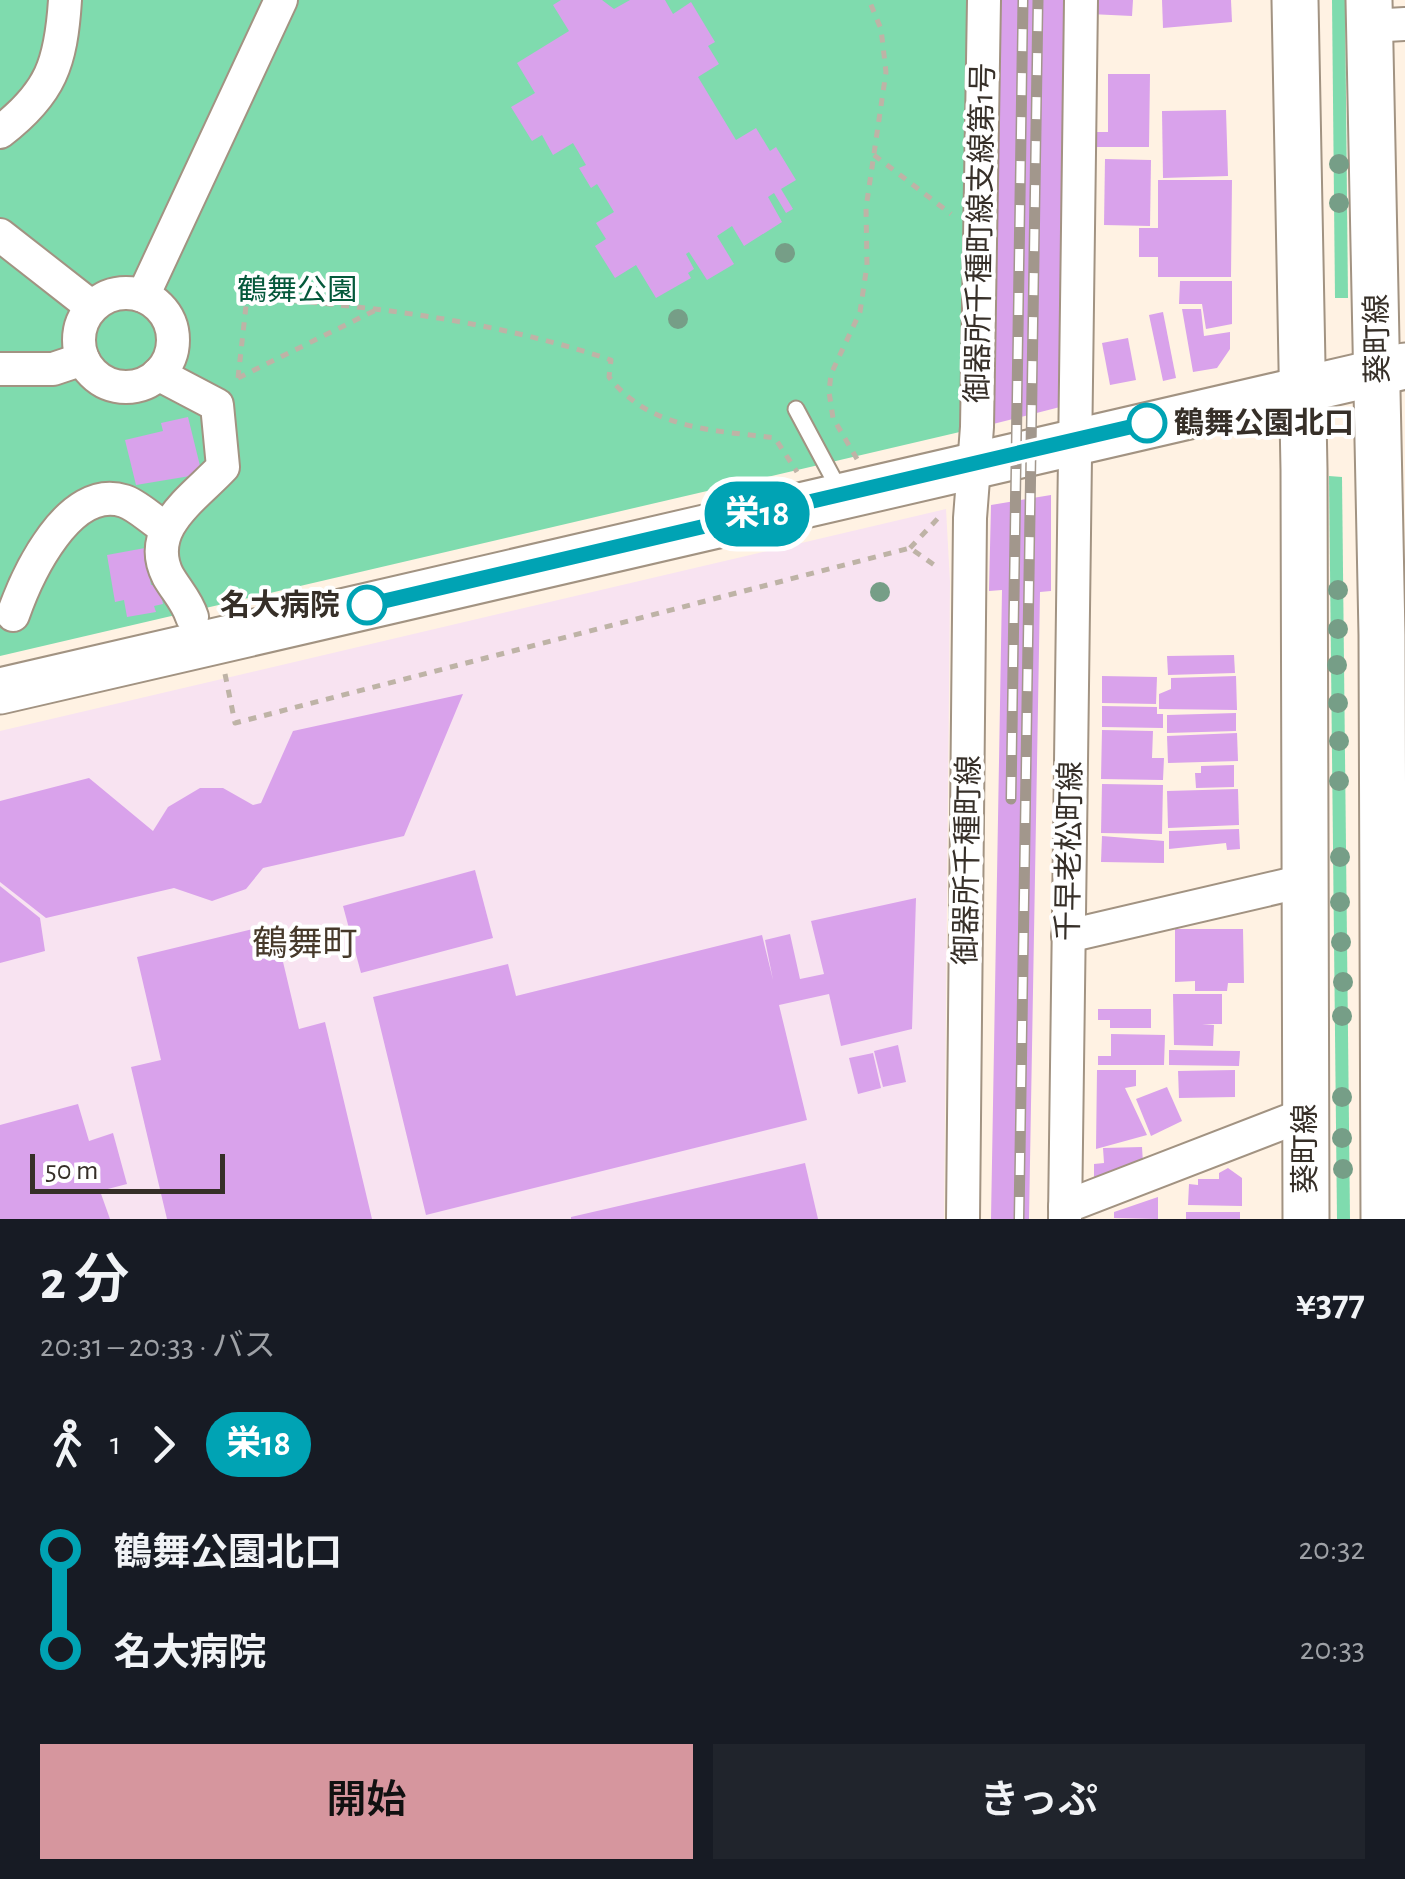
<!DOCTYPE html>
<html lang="ja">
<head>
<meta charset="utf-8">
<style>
  :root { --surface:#171b24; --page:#20242c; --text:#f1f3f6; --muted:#9ea1a6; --accent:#d6969e }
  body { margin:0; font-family:"Alegreya Sans","Noto Sans JP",sans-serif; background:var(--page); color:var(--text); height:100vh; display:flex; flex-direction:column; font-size:38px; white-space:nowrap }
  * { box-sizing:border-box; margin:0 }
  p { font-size:32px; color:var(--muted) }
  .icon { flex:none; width:55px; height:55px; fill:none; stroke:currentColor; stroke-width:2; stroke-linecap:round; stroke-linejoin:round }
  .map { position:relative; height:1219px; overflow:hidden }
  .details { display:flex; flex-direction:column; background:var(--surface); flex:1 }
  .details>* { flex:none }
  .badge { padding:0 20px; border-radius:32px; font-size:35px; line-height:65px }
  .scale { position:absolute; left:30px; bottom:25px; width:195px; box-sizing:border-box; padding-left:10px; border:5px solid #362f28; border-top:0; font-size:28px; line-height:35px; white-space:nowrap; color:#362f28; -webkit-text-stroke:8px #fff; paint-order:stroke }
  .map>.badge { position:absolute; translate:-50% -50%; box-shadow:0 0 0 5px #fff }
  .legs { display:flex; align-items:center; gap:15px; height:110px; padding:0 40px; font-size:32px }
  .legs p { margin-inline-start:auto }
  .head { display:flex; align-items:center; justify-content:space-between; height:170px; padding:0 40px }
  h1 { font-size:55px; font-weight:600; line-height:75px }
  .action { display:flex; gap:20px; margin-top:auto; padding:20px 40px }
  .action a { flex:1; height:115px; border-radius:0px; background:var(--accent); color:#111; font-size:40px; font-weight:600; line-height:115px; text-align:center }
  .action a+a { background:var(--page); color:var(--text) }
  ul { padding:0 40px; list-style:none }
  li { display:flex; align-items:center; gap:35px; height:100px; font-size:38px }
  li i { display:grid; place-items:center; width:15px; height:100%; margin:0 12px; background:currentColor }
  li i::after { content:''; width:25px; height:25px; margin:-12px; border:8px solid; border-radius:50%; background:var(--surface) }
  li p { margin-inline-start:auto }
  li:first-child i { background:linear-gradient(#0000 50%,currentColor 0) }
  li:last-child i { background:linear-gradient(currentColor 50%,#0000 0) }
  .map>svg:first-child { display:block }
</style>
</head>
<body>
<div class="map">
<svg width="1405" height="1219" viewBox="0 0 1405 1219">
  <rect width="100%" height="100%" fill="#fff2e3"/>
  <!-- education -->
  <path fill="#f8e3f1" d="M946,509l4,73 -6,637h-944v-488z"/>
  <!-- green -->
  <g fill="#7fdbae">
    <path d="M0,0h976l-12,431 -964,225z"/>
    <path d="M1332,0h13l3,298h-13z"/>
    <path d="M1329,476l13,1 8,742h-13z"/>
  </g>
  <!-- building -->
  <g fill="#d9a2eb">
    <path d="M561,0h41l12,9 16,-9h35l8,14 18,-12 24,40 -7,4 11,18 -21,13 38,63 20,-12 14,23 6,-4 20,33 -15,9 12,20 -7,4 -12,-20 -6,4 14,25 -38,24 -12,-20 -15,10 17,28 -27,16 -18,-28 -3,2 8,15 -6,4 3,5 -35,20 -20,-33 -21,13 -20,-32 11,-7 -10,-16 18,-11 -17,-28 -6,4 -12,-20 7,-3 -13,-22 -20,12 -11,-20 -10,6 -21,-34 24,-14 -18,-30 52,-32 -16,-26z"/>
    <path d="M997,0h68l-5,407 -71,18z"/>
    <path d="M1091,0h42l-1,16 -42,-2z"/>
    <path d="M1162,0h69l1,22 -69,6z"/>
    <path d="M1108,74h42l-1,73h-57v-15h16z"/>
    <path d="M1226,110l2,66 -65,2 -1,-67z"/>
    <path d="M1105,159l46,1 -1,66 -46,-1z"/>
    <path d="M1158,180h74l-1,97h-73v-20h-19v-29h19z"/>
    <path d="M1180,281h52v43l-26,5 -4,-25h-23z"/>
    <path d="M1182,309h19l3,27 26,-4v17l-13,19 -24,4z"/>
    <path d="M1163,312l13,66 -13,3 -14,-66z"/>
    <path d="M1128,338l8,42 -26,5 -8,-42z"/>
    <path d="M188,417l14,57 -66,11 -11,-45 38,-9 -2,-8z"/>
    <path d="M1051,495v96l-11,1 -11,627h-38l11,-629 -13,1 2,-86z"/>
    <path d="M145,548l6,37 8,-1 4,20 -9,2 2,6 -29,5 -3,-17 -9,2 -8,-47z"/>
    <path d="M1234,655l1,18 -67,2 -1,-19z"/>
    <path d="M1102,676l55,1 -1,27 -54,-1z"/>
    <path d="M1236,676l1,34 -78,-1v-15l12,-5v-11z"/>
    <path d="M463,694l-59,142 -141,32 -17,21 -34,12 -38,-13 -128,30 -46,-36v-81l89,-23 64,53 15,-24 32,-19h23l30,17 8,-2 32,-72z"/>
    <path d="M1102,706l55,1v7h6v14l-61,-1z"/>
    <path d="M1236,713v18l-69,2v-18z"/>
    <path d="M1102,730l51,1 -1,27h12l-1,22 -62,-1z"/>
    <path d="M1237,733l1,28 -70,2 -1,-27z"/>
    <path d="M1234,765v22l-38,1 -1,-15h6v-7z"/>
    <path d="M1102,784l61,1 -1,49 -61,-1z"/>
    <path d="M1238,789l1,36 -71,3 -1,-37z"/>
    <path d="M1239,829l1,20 -13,1 -1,-7 -57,6v-18z"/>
    <path d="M1102,836l62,5v22l-63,-1z"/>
    <path d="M475,870l18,68 -132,35 -18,-67z"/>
    <path d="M0,886l40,32 5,33 -45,12z"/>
    <path d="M916,898l-4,131 -71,17 -12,-52 -50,11 28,115 -381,95 -53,-218 135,-33 8,32 246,-61 11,45 -8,-40 25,-6 10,45 24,-5 -13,-53z"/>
    <path d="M274,924l25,105 26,-7 47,197h-205l-36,-152 30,-7 -24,-103z"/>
    <path d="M1175,929h68l1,54h-16l-1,8h-32v-10l-20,1z"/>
    <path d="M1173,994h49v30h-20l12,1 -1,21 -39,-1z"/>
    <path d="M1098,1009h53v19h-41v-8h-12z"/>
    <path d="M1111,1034l54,1 -1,30h-66v-9h13z"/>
    <path d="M898,1045l8,37 -23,5 -9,-36z"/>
    <path d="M1169,1050l71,1 -1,15 -70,-1z"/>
    <path d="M873,1053l8,35 -23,6 -9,-36z"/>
    <path d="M1097,1070h39v16l-11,2 22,47 -51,14z"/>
    <path d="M1235,1070v27l-56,1 -1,-27z"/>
    <path d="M1167,1087l15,34 -31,15 -15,-37z"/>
    <path d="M78,1104l11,37 24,-8 14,51 -27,7 10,28h-110v-94z"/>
    <path d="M1142,1147l1,16 -46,19 -3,-4v-14l10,-1 -1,-15z"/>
    <path d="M805,1163l13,56h-247v-2z"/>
    <path d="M1228,1168l14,10v28l-54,-1 1,-21 9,1v-6h21v-6z"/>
    <path d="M1158,1197v22l-44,-1v-6z"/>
    <rect x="1186" y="1212" width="54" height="7"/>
  </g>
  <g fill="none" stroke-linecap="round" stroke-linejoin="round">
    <defs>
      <path id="lane" d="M796,409l45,84"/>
      <g id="street">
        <path d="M1369,26l36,-2"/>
        <path d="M0,132c51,-39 61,-69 65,-132"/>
        <path d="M0,235l92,72"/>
        <circle cx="126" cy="340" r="47"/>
        <path d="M143,296l138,-296"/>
        <path d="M0,369h53l30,-10"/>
        <path d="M158,374l59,31 6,62c-29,31 -79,62 -55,109 8,14 19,25 24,41"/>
        <path d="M13,615c14,-40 56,-132 111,-114 13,4 28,19 40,26"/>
        <path d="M1068,936l236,-55"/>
        <path d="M1065,1207l241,-93"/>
        <path d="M963,1219l7,-701 7,-91 7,-427"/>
        <path d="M1065,1219l16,-1219"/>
      </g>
      <g id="secondary">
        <path d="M1295,0l9,469 2,750"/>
        <path d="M1369,0l13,635 2,584"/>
        <path d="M0,691l1405,-325"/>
      </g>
    </defs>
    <!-- lane casing -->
    <use href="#lane" stroke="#a29382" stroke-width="19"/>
    <!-- street casing -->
    <use href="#street" stroke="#a29382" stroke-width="36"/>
    <!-- secondary casing -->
    <use href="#secondary" stroke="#a29382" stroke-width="49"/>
    <!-- path -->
    <g stroke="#beb3a6" stroke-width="5" stroke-dasharray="8 8" stroke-linecap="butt">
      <path d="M874,155l77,59"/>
      <path d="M238,378l9,-81c123,9 246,23 364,63l-2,17c41,53 105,53 166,61l22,34"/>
      <path d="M238,378l142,-70"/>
      <path d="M857,459l-24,-41 -4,-26 2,-18 29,-62 7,-47 -1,-57 20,-136 -5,-43 -12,-29"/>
      <path d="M910,548l32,-34"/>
      <path d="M225,674l10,49 675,-175 30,21"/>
    </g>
    <!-- lane -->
    <use href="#lane" stroke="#fff" stroke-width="15"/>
    <!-- street -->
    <use href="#street" stroke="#fff" stroke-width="32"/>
    <!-- secondary -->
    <use href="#secondary" stroke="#fff" stroke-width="45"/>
    <defs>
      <g id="rail">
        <path d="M1011,799l12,-799"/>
        <path d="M1019,1219l19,-1219"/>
      </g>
    </defs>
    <!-- rail casing -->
    <use href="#rail" stroke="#a2978c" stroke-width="11"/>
    <!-- rail -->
    <use href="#rail" stroke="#fff" stroke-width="8" stroke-dasharray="22" stroke-linecap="butt"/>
  </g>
  <!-- trees -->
  <g fill="#769e87">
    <circle cx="1339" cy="164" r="10"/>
    <circle cx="1339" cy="203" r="10"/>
    <circle cx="785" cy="253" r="10"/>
    <circle cx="678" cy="319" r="10"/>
    <circle cx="1338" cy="590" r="10"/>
    <circle cx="880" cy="592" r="10"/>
    <circle cx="1338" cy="629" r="10"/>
    <circle cx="1337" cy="665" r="10"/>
    <circle cx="1338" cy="703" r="10"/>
    <circle cx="1339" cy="741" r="10"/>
    <circle cx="1339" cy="781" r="10"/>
    <circle cx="1340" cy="857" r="10"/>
    <circle cx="1340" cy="902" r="10"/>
    <circle cx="1341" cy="942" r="10"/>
    <circle cx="1343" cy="982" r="10"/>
    <circle cx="1342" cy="1016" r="10"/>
    <circle cx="1342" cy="1097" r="10"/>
    <circle cx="1342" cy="1138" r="10"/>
    <circle cx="1343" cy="1169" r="10"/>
  </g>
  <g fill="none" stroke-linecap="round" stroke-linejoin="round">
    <defs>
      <path id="line-1" d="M367,605l780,-182"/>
    </defs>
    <!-- line-1 casing -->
    <use href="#line-1" stroke="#fff" stroke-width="22"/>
    <!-- line-1 -->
    <use href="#line-1" stroke="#00a3b4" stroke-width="15"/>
  </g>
  <!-- markers -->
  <g fill="#fff" stroke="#00a3b4" stroke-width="5">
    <circle cx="1147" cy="423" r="18"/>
    <circle cx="367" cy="605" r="18"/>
  </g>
  <g text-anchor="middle" stroke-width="8" stroke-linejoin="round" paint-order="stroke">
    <!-- street labels -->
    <g font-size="30" fill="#362f28" stroke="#fff">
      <text transform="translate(980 233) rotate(-89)" y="10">御器所千種町線支線第1号</text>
      <text transform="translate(1377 339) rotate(-91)" y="10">葵町線</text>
      <text transform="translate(1069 851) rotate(-89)" y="10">千早老松町線</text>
      <text transform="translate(967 860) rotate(-89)" y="10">御器所千種町線</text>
      <text transform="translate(1305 1149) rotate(-90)" y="10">葵町線</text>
    </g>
    <!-- park labels -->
    <g font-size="30" fill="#05593b" stroke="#fff">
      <text x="297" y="300">鶴舞公園</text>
    </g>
    <!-- stop labels -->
    <g font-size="30" font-weight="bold" fill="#362f28" stroke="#fff" text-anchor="start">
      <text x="1174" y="433">鶴舞公園北口</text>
      <text x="340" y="615" text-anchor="end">名大病院</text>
    </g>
    <!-- quarter labels -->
    <g font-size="35" fill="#46392a" stroke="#fff">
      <text x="305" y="955">鶴舞町</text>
    </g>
  </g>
</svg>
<div class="scale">50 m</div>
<b class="badge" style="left:757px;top:514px;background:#00a3b4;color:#fff">栄18</b>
</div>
<section class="details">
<div class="head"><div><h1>2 分</h1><p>20:31 – 20:33 · バス</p></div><b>¥377</b></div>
<div class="legs"><svg class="icon" aria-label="walk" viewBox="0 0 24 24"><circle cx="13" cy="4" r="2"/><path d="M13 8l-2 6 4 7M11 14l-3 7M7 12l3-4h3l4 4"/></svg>1<svg class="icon" aria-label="forward" viewBox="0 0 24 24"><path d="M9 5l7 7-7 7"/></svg><b class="badge" style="background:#00a3b4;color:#fff">栄18</b></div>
<ul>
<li><i style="color:#00a3b4"></i><b>鶴舞公園北口</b><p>20:32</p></li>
<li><i style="color:#00a3b4"></i><b>名大病院</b><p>20:33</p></li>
</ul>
<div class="action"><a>開始</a><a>きっぷ</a></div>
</section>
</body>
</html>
